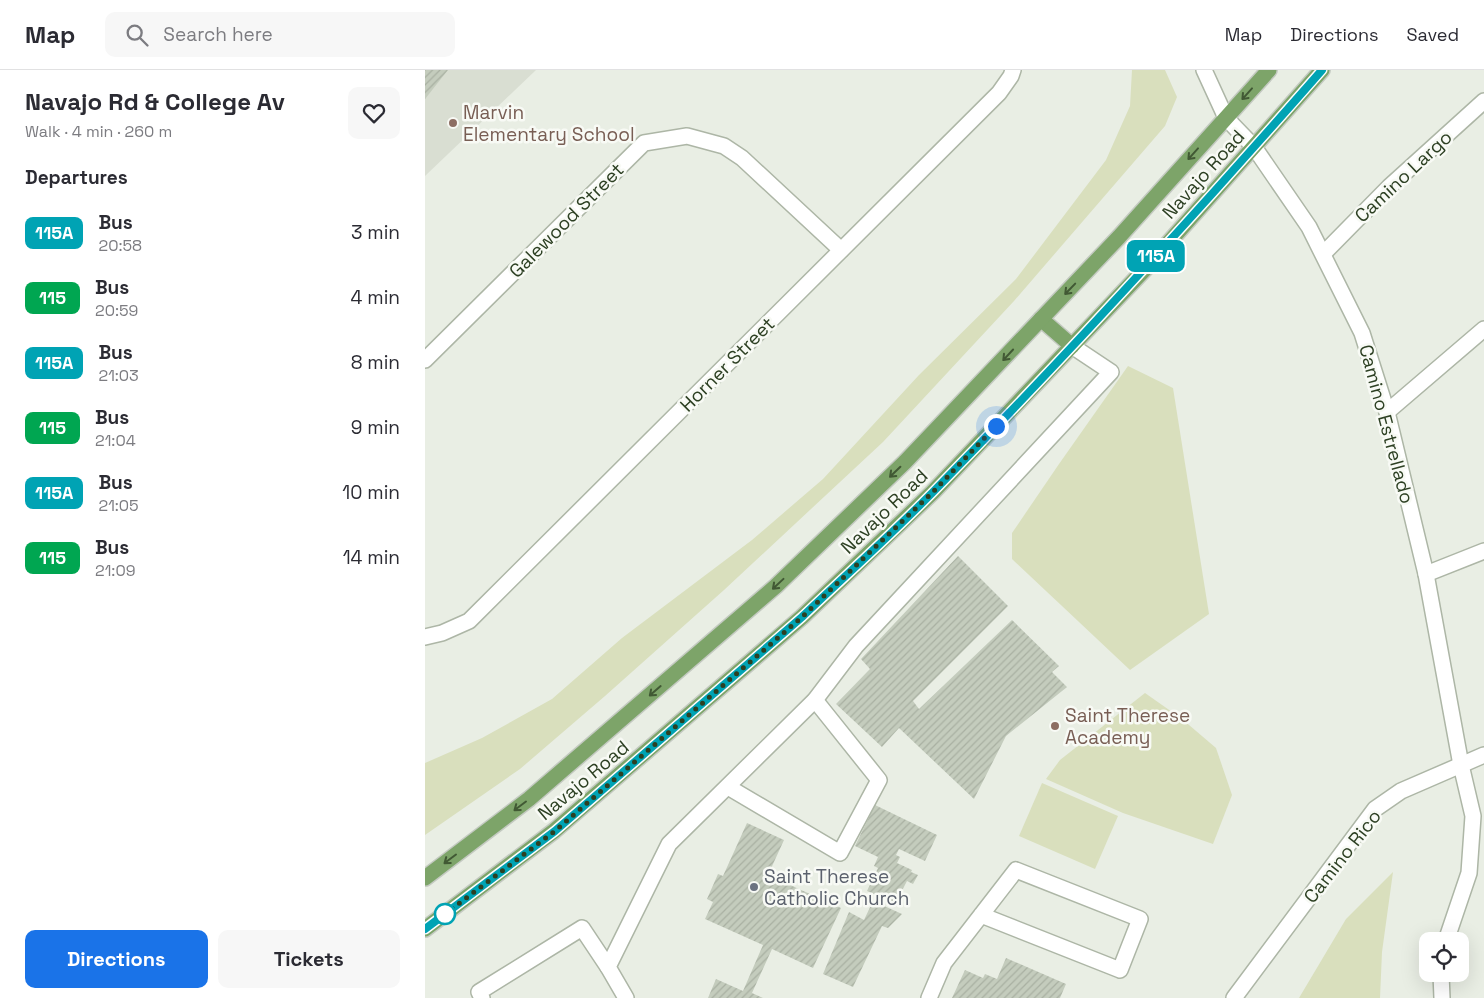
<!DOCTYPE html>
<html lang="en">
<head>
<meta charset="utf-8">
<style>
  :root { --surface:#fff; --page:#f7f7f7; --text:#2b2b33; --muted:#7c7c81; --line:#e1e1e2; --accent:#1a73e8 }
  body { margin:0; font-family:"Space Grotesk",sans-serif; background:var(--page); color:var(--text); height:100vh; display:flex; flex-direction:column; font-size:19px; white-space:nowrap }
  * { box-sizing:border-box; margin:0 }
  p { font-size:16px; color:var(--muted) }
  .icon { flex:none; width:28px; height:28px; fill:none; stroke:currentColor; stroke-width:2; stroke-linecap:round; stroke-linejoin:round }
  .map { position:relative; flex:1; overflow:hidden }
  .side { display:flex; flex-direction:column; background:var(--surface); width:425px }
  .side>* { flex:none }
  .badge { padding:0 10px; border-radius:8px; font-size:18px; line-height:32px }
  .controls { position:absolute; left:994px; top:862px; display:grid; gap:10px }
  .controls a { display:grid; place-items:center; width:50px; height:50px; border-radius:10px; background:var(--surface); box-shadow:0 5px 20px #0002; font-size:25px }
  .you { position:absolute; width:25px; height:25px; margin:-12px; border:4px solid #fff; border-radius:50%; background:#1a73e8; box-shadow:0 0 0 8px #1a73e833 }
  .map>.badge { position:absolute; translate:-50% -50%; box-shadow:0 0 0 2px #fff }
  h2 { padding:0 25px; font-size:19px; line-height:45px }
  .round { display:grid; place-items:center; flex:none; width:52px; height:52px; border-radius:10px; background:var(--page) }
  .head { display:flex; align-items:center; justify-content:space-between; height:85px; padding:0 25px }
  h1 { font-size:24px; font-weight:700; line-height:38px }
  .button { display:flex; gap:10px; margin-top:auto; padding:10px 25px }
  .button a { flex:1; height:58px; border-radius:10px; background:var(--accent); color:#fff; font-size:20px; font-weight:700; line-height:58px; text-align:center }
  .button a+a { background:var(--page); color:var(--text) }
  ul { padding:0; list-style:none }
  li { display:flex; align-items:center; gap:15px; height:65px; padding:0 25px }
  li div { flex:1 }
  li b { display:block; font-size:19px }
  li em { font-style:normal }
  li .badge { min-width:55px; font-weight:700; text-align:center }
  header { display:flex; align-items:center; gap:30px; box-sizing:border-box; height:70px; padding:0 25px; background:var(--surface); border-bottom:1px solid var(--line) }
  header strong { font-size:24px }
  nav { display:flex; gap:28px; margin-inline-start:auto; font-size:18px }
  .search { width:350px; height:45px; background:var(--page); display:flex; align-items:center; gap:12px; box-sizing:border-box; padding:0 18px; border-radius:10px; color:var(--muted); font-size:19px }
  main { display:flex; flex:1; min-height:0 }
  .map>svg:first-child { display:block }
</style>
</head>
<body>
<header>
<strong>Map</strong>
<div class="search"><svg class="icon" aria-label="search" viewBox="0 0 24 24"><circle cx="10" cy="10" r="6"/><path d="M15 15l6 6"/></svg>Search here</div>
<nav><a>Map</a><a>Directions</a><a>Saved</a></nav>
</header>
<main>
<section class="side">
<div class="head"><div><h1>Navajo Rd &amp; College Av</h1><p>Walk · 4 min · 260 m</p></div><a class="round"><svg class="icon" aria-label="heart" viewBox="0 0 24 24"><path d="M12 20l-8-8c-3-5 5-10 8-4 3-6 11-1 8 4z"/></svg></a></div>
<h2>Departures</h2>
<ul>
<li><span class="badge" style="background:#00a3b4;color:#fff">115A</span><div><b>Bus</b><p>20:58</p></div><em>3 min</em></li>
<li><span class="badge" style="background:#00a651;color:#fff">115</span><div><b>Bus</b><p>20:59</p></div><em>4 min</em></li>
<li><span class="badge" style="background:#00a3b4;color:#fff">115A</span><div><b>Bus</b><p>21:03</p></div><em>8 min</em></li>
<li><span class="badge" style="background:#00a651;color:#fff">115</span><div><b>Bus</b><p>21:04</p></div><em>9 min</em></li>
<li><span class="badge" style="background:#00a3b4;color:#fff">115A</span><div><b>Bus</b><p>21:05</p></div><em>10 min</em></li>
<li><span class="badge" style="background:#00a651;color:#fff">115</span><div><b>Bus</b><p>21:09</p></div><em>14 min</em></li>
</ul>
<div class="button"><a>Directions</a><a>Tickets</a></div>
</section>
<div class="map">
<svg width="1059" height="928" viewBox="0 0 1059 928">
  <defs>
    <pattern id="building-hatch" width="6" height="6" patternUnits="userSpaceOnUse" patternTransform="scale(1.25)"><rect width="6" height="6" fill="#c4ccbd"/><path d="M-1 1l2-2M0 6l6-6M5 7l2-2" fill="none" stroke="#a9b0a2"/></pattern>
  </defs>
  <rect width="100%" height="100%" fill="#e9eee4"/>
  <!-- built -->
  <path fill="#d9ded2" d="M0,0h111l-111,106z"/>
  <!-- grass -->
  <g fill="#d9dfbd">
    <path d="M707,0h33l12,27 -12,29 -151,175 -131,141 -159,148 -119,106 -85,73 -95,66v-72l57,-25 70,-39 70,-61 130,-98 71,-61 96,-104 97,-96 90,-119 24,-54z"/>
    <path d="M703,296l45,22 36,226 -79,56 -118,-111v-26l47,-69z"/>
    <path d="M720,623l37,26 34,29 16,47 -19,49 -90,-31 -77,-34 14,-19z"/>
    <path d="M617,713l76,33 -23,53 -76,-33z"/>
    <path d="M968,802l-11,80 -2,46h-81l47,-79z"/>
  </g>
  <!-- building -->
  <g fill="url(#building-hatch)">
    <path d="M0,0h23l-23,29z"/>
    <path d="M533,486l50,50 -95,95 6,8 93,-89 47,46 -7,6 15,15 -61,49 -32,63 -75,-71 -17,19 -46,-43 34,-35 -9,-10z"/>
    <path d="M450,735l62,30 -12,26 -26,-12 -3,6 4,2 -3,6 15,7 -1,2 7,3 -5,9 -6,-3 -12,23 -28,-13 11,-23 -4,-2 4,-9 -23,-11z"/>
    <path d="M322,753l37,17 -16,35 73,33 -28,60 -41,-19 -20,44 11,5h-55l8,-19 27,12 20,-46 -58,-26 8,-17 -6,-3 11,-25 5,2z"/>
    <path d="M448,831l29,13 -14,14 -6,-2 -29,61 -30,-13 26,-62 15,8z"/>
    <path d="M581,888l60,26 -6,14h-108l13,-28 18,8 2,-4 12,5z"/>
  </g>
  <g fill="none" stroke-linecap="round" stroke-linejoin="round">
    <defs>
      <g id="minor">
        <path d="M779,0l22,48 28,29 55,80 53,106 25,79 39,162 35,191 12,51 -4,57 -23,68"/>
        <path d="M898,184l66,-67 95,-86"/>
        <path d="M0,290l219,-217 43,-7 37,10 18,12 99,92"/>
        <path d="M962,342l97,-83"/>
        <path d="M1001,504l58,-23"/>
        <path d="M0,567l17,-4 27,-12 530,-528 12,-17 2,-6"/>
        <path d="M303,717l112,66 39,-73 -64,-80"/>
        <path d="M1016,904l1,24"/>
        <path d="M57,928l-3,-6 103,-64 26,39"/>
        <path d="M201,928l-18,-31 61,-123 146,-144 41,-54 255,-274 -39,-26"/>
        <path d="M504,928l15,-35 72,-93 124,49 -20,51 -139,-55"/>
        <path d="M809,928l141,-189 26,-18 83,-36"/>
      </g>
      <g id="major">
        <path d="M616,249l31,27"/>
        <path d="M0,808l104,-79 247,-213 129,-124 214,-225 150,-167"/>
        <path d="M0,859l129,-98 248,-214 131,-125 214,-225 175,-197"/>
      </g>
    </defs>
    <!-- minor casing -->
    <use href="#minor" stroke="#adb6a6" stroke-width="18"/>
    <!-- major casing -->
    <use href="#major" stroke="#c4cac1" stroke-width="18"/>
    <!-- minor -->
    <use href="#minor" stroke="#fff" stroke-width="15"/>
    <!-- major -->
    <use href="#major" stroke="#7da469" stroke-width="15"/>
  </g>
  <!-- one-way arrows -->
  <defs><path id="oneway-shaft" d="M-6 0H5M1.5-3L5.5 0L1.5 3" fill="none" stroke-width="1.6" stroke-linecap="round" stroke-linejoin="round" transform="scale(1.25)"/></defs>
  <g stroke="#415934">
    <use href="#oneway-shaft" transform="translate(822 24) rotate(132)"/>
    <use href="#oneway-shaft" transform="translate(768 84) rotate(132)"/>
    <use href="#oneway-shaft" transform="translate(645 219) rotate(134)"/>
    <use href="#oneway-shaft" transform="translate(583 285) rotate(133)"/>
    <use href="#oneway-shaft" transform="translate(470 402) rotate(136)"/>
    <use href="#oneway-shaft" transform="translate(353 514) rotate(137)"/>
    <use href="#oneway-shaft" transform="translate(230 621) rotate(139)"/>
    <use href="#oneway-shaft" transform="translate(95 736) rotate(143)"/>
    <use href="#oneway-shaft" transform="translate(25 789) rotate(143)"/>
  </g>
  <g fill="none" stroke-linecap="round" stroke-linejoin="round">
    <defs>
      <path id="line" d="M0,859l130,-98 247,-214c44,-42 89,-82 132,-126 133,-136 262,-277 388,-421"/>
    </defs>
    <!-- line casing -->
    <use href="#line" stroke="#fff" stroke-width="11"/>
    <!-- line -->
    <use href="#line" stroke="#00a3b4" stroke-width="8"/>
    <!-- walk -->
    <path stroke="#2d4023" stroke-width="5" stroke-dasharray="0 9" d="M20,844l110,-83 247,-214 131,-125 63,-66"/>
  </g>
  <!-- markers -->
  <g fill="#8d6e63" stroke="#f8faf5" stroke-width="2">
    <circle cx="28" cy="53" r="5"/>
    <circle cx="630" cy="656" r="5"/>
  </g>
  <circle fill="#6b7280" stroke="#f8faf5" stroke-width="2" cx="329" cy="817" r="5"/>
  <circle fill="#fff" stroke="#00a3b4" stroke-width="2.5" cx="20" cy="844" r="10"/>
  <g text-anchor="middle" stroke-width="5" stroke-linejoin="round" paint-order="stroke">
    <!-- education labels -->
    <g font-size="19" fill="#785e54" stroke="#f8faf5" text-anchor="start">
      <text x="38" y="49">Marvin<tspan x="38" dy="22">Elementary School</tspan></text>
      <text x="640" y="652">Saint Therese<tspan x="640" dy="22">Academy</tspan></text>
    </g>
    <!-- street labels -->
    <g font-size="19" fill="#2d4023" stroke="#f8faf5">
      <text transform="translate(778 104) rotate(-48)" y="7">Navajo Road</text>
      <text transform="translate(978 106) rotate(-43)" y="7">Camino Largo</text>
      <text transform="translate(141 150) rotate(-45)" y="7">Galewood Street</text>
      <text transform="translate(302 294) rotate(-45)" y="7">Horner Street</text>
      <text transform="translate(962 354) rotate(75)" y="7">Camino Estrellado</text>
      <text transform="translate(459 441) rotate(-44)" y="7">Navajo Road</text>
      <text transform="translate(158 710) rotate(-40)" y="7">Navajo Road</text>
      <text transform="translate(917 786) rotate(-52)" y="7">Camino Rico</text>
    </g>
    <!-- worship labels -->
    <g font-size="19" fill="#5b616d" stroke="#f8faf5" text-anchor="start">
      <text x="339" y="813">Saint Therese<tspan x="339" dy="22">Catholic Church</tspan></text>
    </g>
  </g>
</svg>
<div class="controls">
<a><svg class="icon" aria-label="locate" viewBox="0 0 24 24"><circle cx="12" cy="12" r="6"/><path d="M12 2v4M12 18v4M2 12h4M18 12h4"/></svg></a>
</div>
<div class="you" style="left:571px;top:356px"></div>
<b class="badge" style="left:731px;top:186px;background:#00a3b4;color:#fff">115A</b>
</div>
</main>
</body>
</html>
